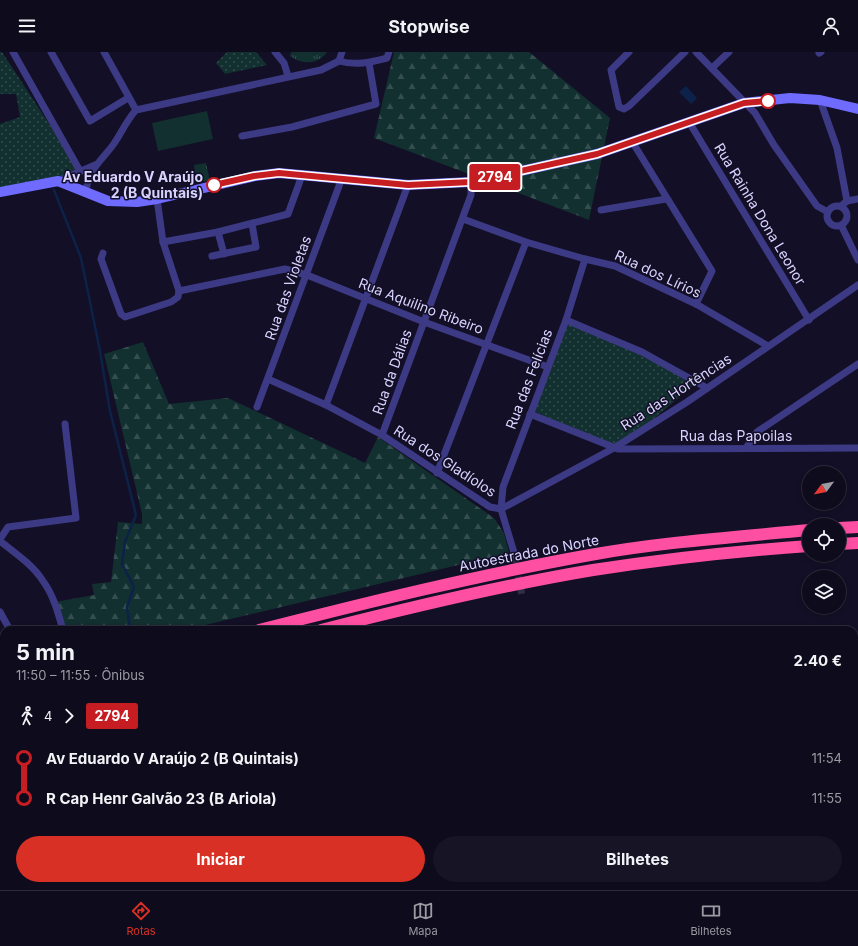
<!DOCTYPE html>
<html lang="pt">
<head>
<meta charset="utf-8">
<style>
  :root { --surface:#0e0b1c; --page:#171425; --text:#f1f3f6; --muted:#9b9ba3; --line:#2e2b3b; --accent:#d93025 }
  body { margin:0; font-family:Inter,sans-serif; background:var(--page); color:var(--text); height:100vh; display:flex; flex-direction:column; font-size:15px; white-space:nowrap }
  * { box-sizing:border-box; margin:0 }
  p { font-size:13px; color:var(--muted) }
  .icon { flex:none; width:22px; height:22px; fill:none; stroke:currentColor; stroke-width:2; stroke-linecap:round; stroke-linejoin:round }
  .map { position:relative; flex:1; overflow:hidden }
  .details { position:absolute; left:0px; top:574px; width:858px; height:264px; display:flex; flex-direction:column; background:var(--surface); border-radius:12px 12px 0 0; box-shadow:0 2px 6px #0003,0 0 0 1px var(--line) }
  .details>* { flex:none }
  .badge { padding:0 8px; border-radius:3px; font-size:14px; line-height:26px }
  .needle { width:26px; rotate:238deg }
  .controls { position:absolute; left:802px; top:414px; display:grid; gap:8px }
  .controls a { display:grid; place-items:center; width:44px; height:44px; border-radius:50%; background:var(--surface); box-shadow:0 2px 6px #0003,0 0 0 1px var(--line); font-size:20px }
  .map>.badge { position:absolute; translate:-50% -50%; box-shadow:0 0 0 2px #fff }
  .legs { display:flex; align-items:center; gap:6px; height:44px; padding:0 16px; font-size:13px }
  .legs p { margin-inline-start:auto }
  .headline { display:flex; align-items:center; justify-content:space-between; height:68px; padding:0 16px }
  h1 { font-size:22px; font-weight:700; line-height:30px }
  .action { display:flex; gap:8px; margin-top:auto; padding:8px 16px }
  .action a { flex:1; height:46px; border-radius:24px; background:var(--accent); color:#fff; font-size:16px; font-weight:700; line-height:46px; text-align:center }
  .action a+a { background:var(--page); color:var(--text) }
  ul { padding:0 16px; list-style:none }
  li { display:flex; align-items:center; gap:14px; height:40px; font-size:15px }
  li i { display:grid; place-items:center; width:6px; height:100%; margin:0 5px; background:currentColor }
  li i::after { content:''; width:10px; height:10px; margin:-5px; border:3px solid; border-radius:50%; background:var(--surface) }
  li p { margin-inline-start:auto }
  li:first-child i { background:linear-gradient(#0000 50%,currentColor 0) }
  li:last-child i { background:linear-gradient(currentColor 50%,#0000 0) }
  header { display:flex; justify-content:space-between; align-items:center; height:52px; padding:0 16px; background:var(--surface); font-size:18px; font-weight:700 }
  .dock { display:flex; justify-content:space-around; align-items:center; height:56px; border-top:1px solid var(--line); background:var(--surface); font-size:11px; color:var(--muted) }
  .dock a { display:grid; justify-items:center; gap:2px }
  .dock .on { color:var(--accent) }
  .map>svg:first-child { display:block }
</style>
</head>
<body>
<header><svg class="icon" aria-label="menu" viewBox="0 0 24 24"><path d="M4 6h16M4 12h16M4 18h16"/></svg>Stopwise<svg class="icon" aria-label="person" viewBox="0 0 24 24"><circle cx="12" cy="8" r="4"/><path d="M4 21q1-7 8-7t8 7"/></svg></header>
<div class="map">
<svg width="858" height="838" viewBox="0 0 858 838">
  <defs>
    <pattern id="grass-dots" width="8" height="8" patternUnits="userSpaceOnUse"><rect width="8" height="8" fill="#12302f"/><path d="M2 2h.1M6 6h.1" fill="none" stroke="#344d4e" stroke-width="1.8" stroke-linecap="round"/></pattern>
    <pattern id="forest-firs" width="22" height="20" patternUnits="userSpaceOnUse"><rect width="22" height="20" fill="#12302f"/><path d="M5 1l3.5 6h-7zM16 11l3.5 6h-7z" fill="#344d4e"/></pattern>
    <pattern id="park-tufts" width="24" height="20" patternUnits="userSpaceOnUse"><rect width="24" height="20" fill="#12302f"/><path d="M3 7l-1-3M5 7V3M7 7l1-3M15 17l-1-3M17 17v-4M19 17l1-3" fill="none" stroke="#344d4e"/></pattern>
  </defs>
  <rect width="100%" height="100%" fill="#130f26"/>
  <!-- grass -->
  <g fill="url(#grass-dots)">
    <path d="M0,0h2l78,119 -22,10 -58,11v-68l20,-7 -4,-23h-16z"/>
    <path d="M227,0h29l11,13 -42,9 -9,-11z"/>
    <path d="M566,268l131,62 -79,67 -85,-38z"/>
  </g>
  <!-- forest -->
  <g fill="url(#forest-firs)">
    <path d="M394,0h135l81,66 -21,102 -215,-82z"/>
    <path d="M143,290l26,62 59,-6 137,65 13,-26 116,81 10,15 5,20 -325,77h-121l-8,-28 39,-7 -2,-11 19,-2 7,-60 24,2v-10l-38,-160z"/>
  </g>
  <!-- park -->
  <g fill="url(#park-tufts)">
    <path d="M291,0h36c-9,13 -25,13 -37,4z"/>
    <path d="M206,111l4,18 -13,1 -3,-17z"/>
  </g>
  <!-- pitch -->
  <path fill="#12302f" d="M207,59l6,28 -55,12 -6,-28z"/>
  <!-- water -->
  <path fill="#0c2248" d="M686,34l11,12 -6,6 -12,-12z"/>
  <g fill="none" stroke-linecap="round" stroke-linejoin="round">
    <!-- stream -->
    <g stroke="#0c2248" stroke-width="2.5">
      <path d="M54,138l27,68 19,93 10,60 26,104 -11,27 -3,22 12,23 -7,20 3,23"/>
      <path d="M129,838l1,-4"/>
    </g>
    <!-- street-tunnel -->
    <path stroke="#312d47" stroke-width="7" stroke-dasharray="7 3.5" stroke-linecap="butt" d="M515,504l7,40"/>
    <!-- street -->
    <g stroke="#3d3a85" stroke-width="7">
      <path d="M13,0l67,119"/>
      <path d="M51,0l39,69 38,-23"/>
      <path d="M104,0l32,58"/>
      <path d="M275,0l9,11 4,13"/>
      <path d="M629,0l-18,18 8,37 5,2 5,-3 56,-54"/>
      <path d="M696,0l59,61 19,32 43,61 11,6"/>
      <path d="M819,1l2,-1"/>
      <path d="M339,9c17,5 32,1 48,-3l2,-6"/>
      <path d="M712,16l17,-16"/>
      <path d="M820,48l17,48 10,53 -6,5"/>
      <path d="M689,70l120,198"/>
      <path d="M242,84l50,-9 84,-23 -7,-41"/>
      <path d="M633,91l79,128 -16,33"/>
      <path d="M58,129l37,-16"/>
      <path d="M86,141c1,-22 15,-32 27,-48 8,-11 13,-24 23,-35l185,-40 18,-9 3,-9"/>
      <path d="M847,149l11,-2"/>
      <circle cx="837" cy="164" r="10"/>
      <path d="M601,158l65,-11"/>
      <path d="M463,167l63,23 59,17 30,7 81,38 72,42"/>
      <path d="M841,173l17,35"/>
      <path d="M218,180l6,22"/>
      <path d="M163,190l55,-10 70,-18 12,-33 1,-6"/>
      <path d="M103,201l-2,6 20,55 4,3 46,-15 7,-5 1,-6 -16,-49 -6,-43"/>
      <path d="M212,204l44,-9 -4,-23"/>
      <path d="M179,239l106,-22 22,6 117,47 124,45"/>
      <path d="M566,268l76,32 65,36"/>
      <path d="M268,327l58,26 56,30 108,72 11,2"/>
      <path d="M326,353l82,-220"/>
      <path d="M257,355l85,-229"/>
      <path d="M530,362l88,35 240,-1"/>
      <path d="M382,383l89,-240v-13"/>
      <path d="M746,396l11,-16 101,-68"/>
      <path d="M437,421l89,-231"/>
      <path d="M501,457l113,-61 73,-46 171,-117"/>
      <path d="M0,487l8,-12 68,-9 -11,-94"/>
      <path d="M0,489c15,12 33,24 43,40 11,15 15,32 20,49"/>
      <path d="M515,504l-14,-47 2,-22 63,-167 19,-61"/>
      <path d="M0,560l10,18"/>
      <path d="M11,834l8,4"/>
      <path d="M29,838l2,-4"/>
      <path d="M81,838l1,-4"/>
    </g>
    <!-- secondary -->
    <path stroke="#6f6bff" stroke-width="10" d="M0,140l58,-11 50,20 29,1 20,-3 98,-23 24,-3 129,12 63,-3 126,-28 147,-51 46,-5 30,2 38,9"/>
    <!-- highway -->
    <g stroke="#ff4fa3" stroke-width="12">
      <path d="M839,476l19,-1"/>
      <path d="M839,492l19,-1"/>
      <path d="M259,578c110,-28 219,-55 331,-75 72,-13 146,-18 219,-25"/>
      <path d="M321,578c90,-23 181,-45 272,-60 72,-11 144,-19 216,-24"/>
      <path d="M0,644l4,-1"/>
      <path d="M0,660l4,-1"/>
    </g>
  </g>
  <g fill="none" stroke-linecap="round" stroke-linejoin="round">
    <defs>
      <path id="line-1" d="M214,133l40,-9 25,-3 129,12 63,-3 126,-28 147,-51 24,-2"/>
    </defs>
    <!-- line-1 casing -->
    <use href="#line-1" stroke="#fff" stroke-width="9"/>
    <!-- line-1 -->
    <use href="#line-1" stroke="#c61d23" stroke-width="6"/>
  </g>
  <!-- markers -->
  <g fill="#fff" stroke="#c61d23" stroke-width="2">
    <circle cx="768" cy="49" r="7"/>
    <circle cx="214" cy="133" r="7"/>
  </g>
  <g text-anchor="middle" stroke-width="3" stroke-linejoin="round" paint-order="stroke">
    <!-- stop labels -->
    <g font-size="14" font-weight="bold" fill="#d9d4ff" stroke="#130f26" text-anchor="end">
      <text x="203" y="130">Av Eduardo V Araújo<tspan x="203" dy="16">2 (B Quintais)</tspan></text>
    </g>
    <!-- street labels -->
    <g font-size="14" fill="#d9d4ff" stroke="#130f26">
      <text transform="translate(760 162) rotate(59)" y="5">Rua Rainha Dona Leonor</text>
      <text transform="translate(658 222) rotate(25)" y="5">Rua dos Lírios</text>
      <text transform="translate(288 236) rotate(-70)" y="5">Rua das Violetas</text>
      <text transform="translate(421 254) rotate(21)" y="5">Rua Aquilino Ribeiro</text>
      <text transform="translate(392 320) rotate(-70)" y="5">Rua da Dálias</text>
      <text transform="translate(529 327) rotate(-69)" y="5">Rua das Felícias</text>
      <text transform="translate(676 340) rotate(-33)" y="5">Rua das Hortências</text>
      <text x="736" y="389">Rua das Papoilas</text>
      <text transform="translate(445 409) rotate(33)" y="5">Rua dos Gladíolos</text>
      <text transform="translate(529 501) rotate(-11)" y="5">Autoestrada do Norte</text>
    </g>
  </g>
</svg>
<div class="controls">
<a><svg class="needle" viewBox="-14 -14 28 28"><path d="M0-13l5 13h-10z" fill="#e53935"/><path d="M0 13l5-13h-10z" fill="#9b9ba3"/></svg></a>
<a><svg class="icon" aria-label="locate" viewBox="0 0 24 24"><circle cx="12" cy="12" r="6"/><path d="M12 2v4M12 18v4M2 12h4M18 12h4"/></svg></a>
<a><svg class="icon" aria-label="layers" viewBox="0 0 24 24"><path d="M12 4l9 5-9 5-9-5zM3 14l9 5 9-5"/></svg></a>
</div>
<b class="badge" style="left:495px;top:125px;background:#c61d23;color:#fff">2794</b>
<section class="details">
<div class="headline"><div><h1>5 min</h1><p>11:50 – 11:55 · Ônibus</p></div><b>2.40 €</b></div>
<div class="legs"><svg class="icon" aria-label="walk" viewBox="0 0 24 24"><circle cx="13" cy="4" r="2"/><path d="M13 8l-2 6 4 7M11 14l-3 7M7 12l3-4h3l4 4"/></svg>4<svg class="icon" aria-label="forward" viewBox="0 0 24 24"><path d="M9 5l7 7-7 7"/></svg><b class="badge" style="background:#c61d23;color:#fff">2794</b></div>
<ul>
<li><i style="color:#c61d23"></i><b>Av Eduardo V Araújo 2 (B Quintais)</b><p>11:54</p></li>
<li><i style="color:#c61d23"></i><b>R Cap Henr Galvão 23 (B Ariola)</b><p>11:55</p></li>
</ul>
<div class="action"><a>Iniciar</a><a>Bilhetes</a></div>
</section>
</div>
<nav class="dock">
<a class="on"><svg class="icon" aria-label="directions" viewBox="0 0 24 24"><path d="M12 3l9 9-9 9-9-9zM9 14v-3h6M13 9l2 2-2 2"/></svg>Rotas</a>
<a><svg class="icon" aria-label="map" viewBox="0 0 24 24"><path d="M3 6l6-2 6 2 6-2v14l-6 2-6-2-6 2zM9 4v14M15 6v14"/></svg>Mapa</a>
<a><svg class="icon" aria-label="tickets" viewBox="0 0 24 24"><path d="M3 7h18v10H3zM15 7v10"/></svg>Bilhetes</a>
</nav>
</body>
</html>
